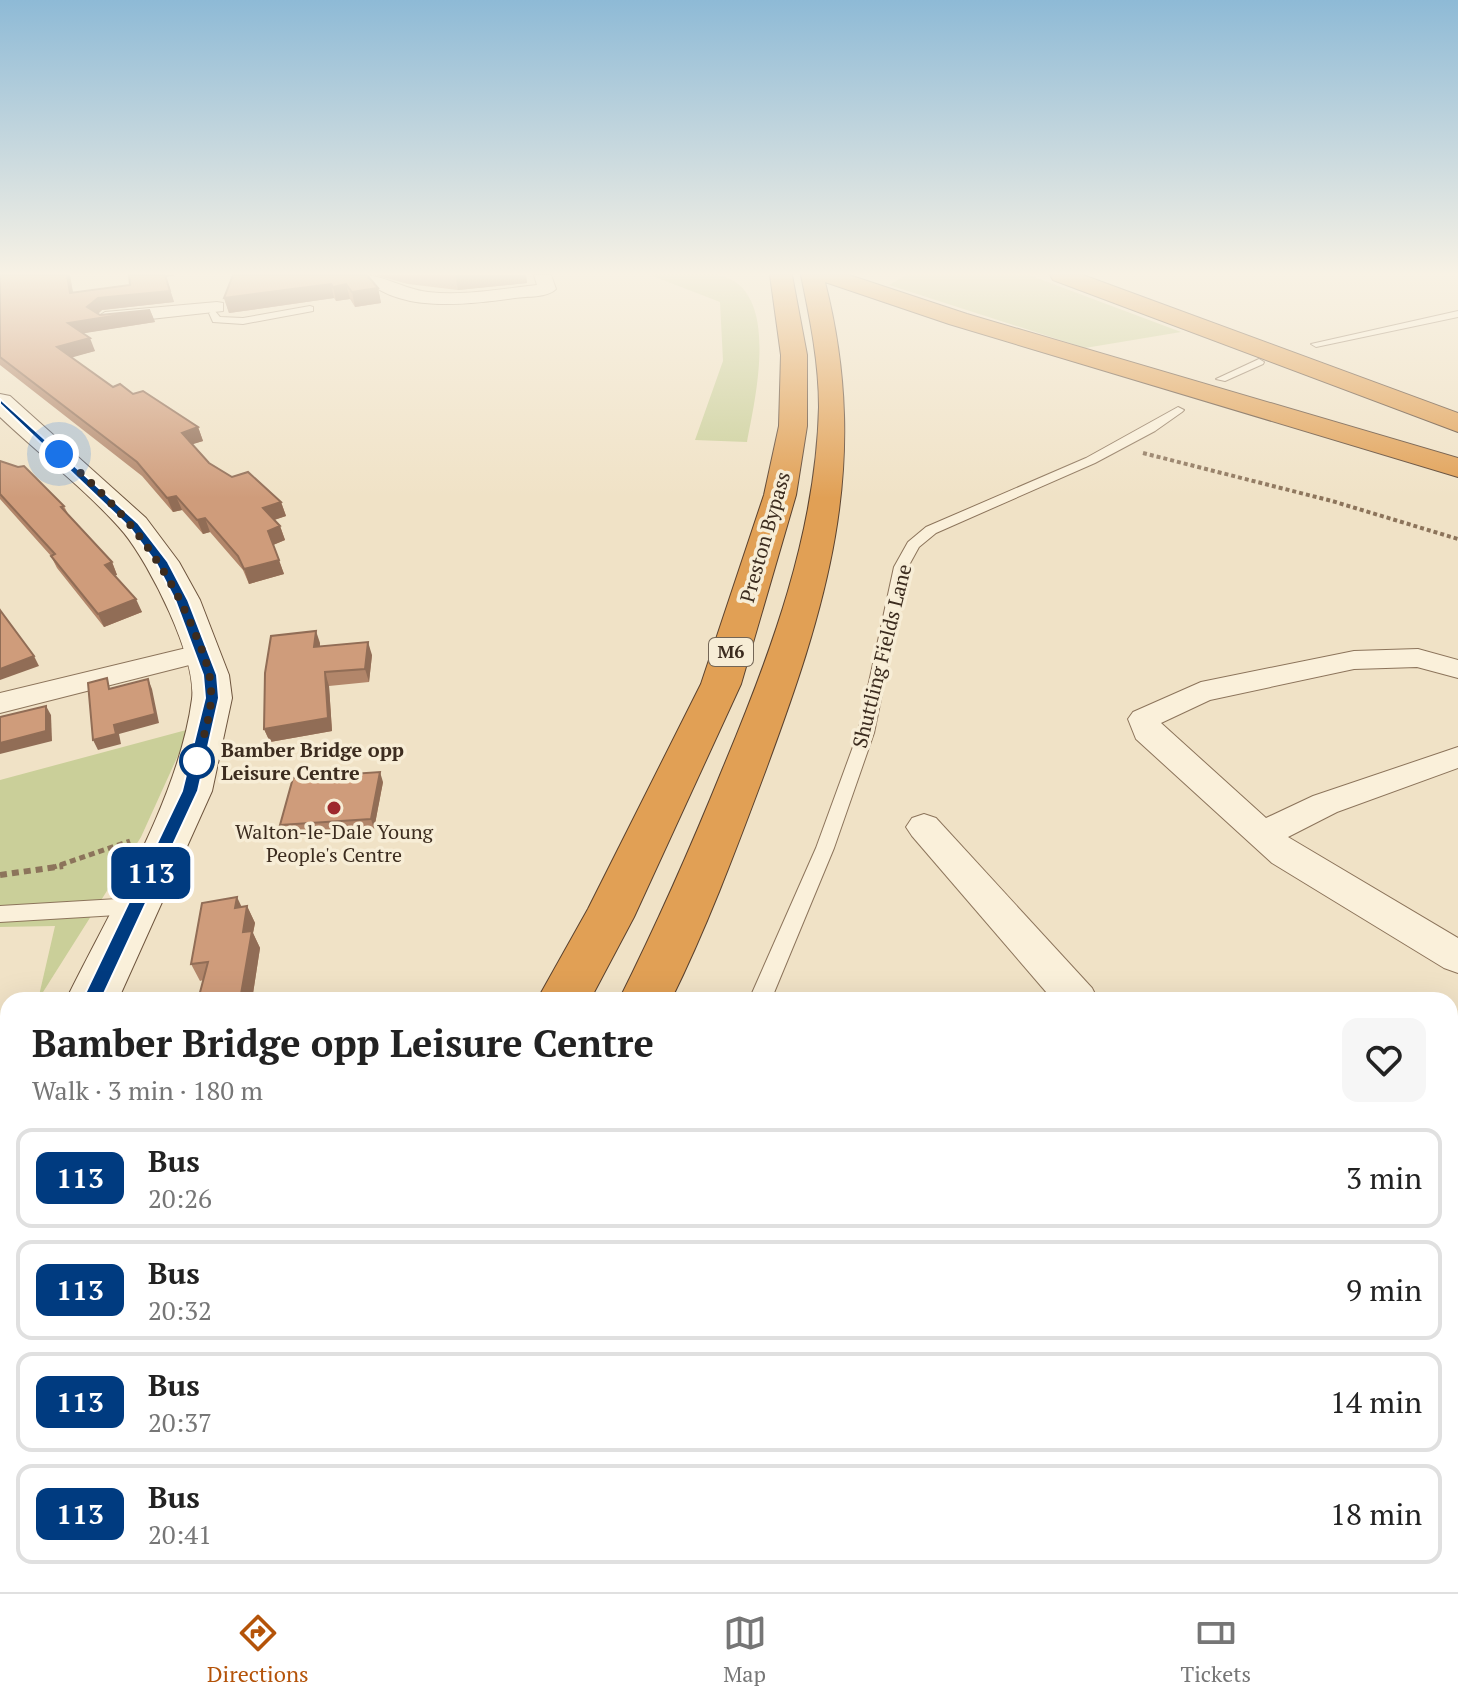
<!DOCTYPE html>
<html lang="en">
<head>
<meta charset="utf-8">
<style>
  :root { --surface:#fff; --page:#f6f6f6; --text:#222; --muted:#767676; --line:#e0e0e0; --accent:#b45309 }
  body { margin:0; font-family:"PT Serif",serif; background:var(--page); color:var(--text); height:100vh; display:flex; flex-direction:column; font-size:30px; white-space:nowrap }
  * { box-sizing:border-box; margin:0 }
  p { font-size:26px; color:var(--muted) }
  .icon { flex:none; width:44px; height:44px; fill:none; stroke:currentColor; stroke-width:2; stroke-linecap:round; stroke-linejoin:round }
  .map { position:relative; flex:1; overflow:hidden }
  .drawer { position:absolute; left:0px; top:992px; width:1458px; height:600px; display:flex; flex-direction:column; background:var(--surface); border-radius:24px 24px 0 0; box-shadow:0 8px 32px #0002 }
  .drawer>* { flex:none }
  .badge { padding:0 16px; border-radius:12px; font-size:28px; line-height:52px }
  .you { position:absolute; width:40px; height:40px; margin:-20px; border:6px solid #fff; border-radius:50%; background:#1a73e8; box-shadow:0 0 0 12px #1a73e833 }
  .map>.badge { position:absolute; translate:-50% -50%; box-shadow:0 0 0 4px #fff }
  .round { display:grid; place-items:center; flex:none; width:84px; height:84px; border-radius:16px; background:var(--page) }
  .head { display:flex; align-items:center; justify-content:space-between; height:136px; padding:0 32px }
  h1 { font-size:38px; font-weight:800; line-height:60px }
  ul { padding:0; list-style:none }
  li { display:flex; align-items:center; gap:24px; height:100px; margin:0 16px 12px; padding:0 16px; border:4px solid var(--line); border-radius:16px }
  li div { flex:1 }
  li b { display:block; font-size:30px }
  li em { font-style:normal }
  li .badge { min-width:88px; font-weight:700; text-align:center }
  .menu { display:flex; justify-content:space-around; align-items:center; height:112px; border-top:2px solid var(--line); background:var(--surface); font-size:22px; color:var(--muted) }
  .menu a { display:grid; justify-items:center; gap:4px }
  .menu .current { color:var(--accent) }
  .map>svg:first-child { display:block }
</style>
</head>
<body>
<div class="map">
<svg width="1458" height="1592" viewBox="0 0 1458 1592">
  <rect width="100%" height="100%" fill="#f0e2c6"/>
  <!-- green -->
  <g fill="#cacf99">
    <path d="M650,275c21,0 47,-4 68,0 64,12 37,124 29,167l-52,-2 28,-79 -3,-59z"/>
    <path d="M906,275h123l152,57 -96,16 -196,-63z"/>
    <path d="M190,729l-49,108 -103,163 17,-74 -55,1v-147z"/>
  </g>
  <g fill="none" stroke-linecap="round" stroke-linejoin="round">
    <defs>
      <g id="lane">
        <path d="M310,306l3,1v4l-70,13 -30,-2 -4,-9 5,-3 6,7 23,1z"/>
        <path d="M1458,311v6l-142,30 -5,-3z"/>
        <path d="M1259,359l5,3 -1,2 -38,17 -9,-2z"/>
        <path d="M1178,407l6,3 -2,2 -27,19 -60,32 -159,70 -17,14 -11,20 -34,166 -40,115 -63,152h-22l67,-152 42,-115 36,-166 14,-25 18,-15 160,-69z"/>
        <path d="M134,898l7,3 3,5 -3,5 -7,3 -134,8v-16z"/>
        <path d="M441,1584h33l-4,8h-33z"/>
      </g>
      <g id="street">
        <path d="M361,275c24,0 42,14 67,17 36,4 73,-3 109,-7l-3,-10h17l5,14c-9,9 -29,7 -41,9 -47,6 -118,17 -154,-23z"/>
        <path d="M217,302l6,1v8l-118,13 -9,-6 9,-6z"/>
        <path d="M203,644l10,3 5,6 -5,6 -213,54v-20z"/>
        <path d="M1418,649l40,11v18l-41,-11 -63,2 -144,31 -49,23 105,95 47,-22 145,-49v21l-121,44 -49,25 170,101v35l-14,-5 -172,-105 -136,-124 -8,-20 5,-7 68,-30 153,-31z"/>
        <path d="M924,814l12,4 156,170 6,12h-45l-141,-164 -6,-9 6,-9z"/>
        <path d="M1458,1129v45l-2,1 -6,-2v-41z"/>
      </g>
      <g id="secondary">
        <path d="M0,394l10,2 136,122 33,44 21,38 29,75 3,23 -20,93 -94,209h-52c44,-90 113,-202 126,-301 5,-41 -42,-134 -68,-166 -36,-42 -84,-78 -124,-116z"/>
        <path d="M20,1584h76l3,8h-78z"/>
      </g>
      <g id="highway">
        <path d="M770,275h22l15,80v71l-11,69 -55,189 -107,233 -44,83h-53l51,-91 113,-225 63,-189 15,-69 2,-71z"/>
        <path d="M801,275h48l118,39 491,144v19l-509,-153 -124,-42c47,185 1,326 -63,498 -28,75 -56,149 -91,220h-52c38,-76 72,-153 104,-232 48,-115 93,-235 96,-361 0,-45 -9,-88 -18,-132z"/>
        <path d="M1050,275h33l375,138v19l-405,-152z"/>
        <path d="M155,1584h78l-3,8h-79z"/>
        <path d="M280,1584h78l-3,8h-79z"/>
      </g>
    </defs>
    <!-- lane casing -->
    <use href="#lane" stroke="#8c745b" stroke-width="2"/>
    <!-- street casing -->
    <use href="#street" stroke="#8c745b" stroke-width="2"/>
    <!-- secondary casing -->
    <use href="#secondary" stroke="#6e553e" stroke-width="2"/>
    <!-- highway casing -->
    <use href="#highway" stroke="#5a422f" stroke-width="2"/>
    <!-- path-far2 -->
    <path stroke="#8c745b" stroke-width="4" stroke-dasharray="4 3" stroke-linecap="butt" d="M1143,453l189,48 126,38"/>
    <!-- path-far1 -->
    <path stroke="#8c745b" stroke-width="5" stroke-dasharray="6 4" stroke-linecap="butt" d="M51,868l79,-27"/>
    <!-- path -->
    <path stroke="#8c745b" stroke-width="6" stroke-dasharray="7 5" stroke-linecap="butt" d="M0,875l63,-9"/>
    <!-- lane -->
    <use href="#lane" fill="#faf0da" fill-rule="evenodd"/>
    <!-- street -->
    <use href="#street" fill="#faf0da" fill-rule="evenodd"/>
    <!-- secondary -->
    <use href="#secondary" fill="#faf0da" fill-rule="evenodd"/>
    <!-- highway -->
    <use href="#highway" fill="#e1a055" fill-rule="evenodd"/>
  </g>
  <!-- wall -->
  <g fill="#b2866a">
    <path d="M0,275h70l3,18 57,-8 -1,-10h46l-9,2 8,25 -72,8 -4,4 2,1 50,-5 5,12 -72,11 12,18 -24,6 42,30 20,7 65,33 5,14 -11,3 17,19 23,14 49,25 5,14 -12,4 6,6 5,14 -12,5 11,29 -35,10 -6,-14 -33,-38 -7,2 -21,-24 -9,2 -31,-36 -142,-111z"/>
    <path d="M233,275l145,13 3,15 -26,4 -5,-8 -14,2 -2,-3 -105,15 -5,-15z"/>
    <path d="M374,275h152l1,8 -69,7 -50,-6z"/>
    <path d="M0,461l64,45 5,10 43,46 5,13h-2l27,37 -38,15 -47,-59 -6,-12 -51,-57z"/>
    <path d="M320,643v3l52,9 -3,27 -40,4 3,45 -62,11 -6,-13z"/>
    <path d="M383,782l-9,47 -91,6 -3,-10z"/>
    <path d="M247,906l8,17 -2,10 7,15 -8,52h-54l5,-20 -3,1 -9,-17 50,-57z"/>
  </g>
  <!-- shaded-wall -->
  <g fill="#916d56">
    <path d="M67,275h3l5,30 -5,-12z"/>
    <path d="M165,275h10l-9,2 8,25 -72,8 -10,9 -5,-12 11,-9z"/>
    <path d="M455,275h71l1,8 -69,7z"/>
    <path d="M331,284l3,14 -105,15 -5,-15z"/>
    <path d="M346,284l4,15 -14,2 -3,-14z"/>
    <path d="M378,288l3,15 -26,4 -3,-15z"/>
    <path d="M150,310l5,12 -82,13 -5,-12z"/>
    <path d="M90,338l5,13 -32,9 -6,-13z"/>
    <path d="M198,427l5,14 -16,5 -5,-13z"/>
    <path d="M176,496l6,14 -9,2 -6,-14z"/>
    <path d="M281,502l5,14 -18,6 -5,-14z"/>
    <path d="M205,518l5,14 -7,2 -6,-14z"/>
    <path d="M280,526l5,14 -12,5 -5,-14z"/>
    <path d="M279,560l5,14 -35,10 -5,-15z"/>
    <path d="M112,562l5,13 -6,2 -6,-12z"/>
    <path d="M136,599l6,13 -38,15 -6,-13z"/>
    <path d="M316,631l4,12 -1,17 -5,-13z"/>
    <path d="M368,642l4,13 -3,27 -4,-13z"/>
    <path d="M34,656l5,10 -39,14v-11z"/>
    <path d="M325,672l4,14 3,45 -62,11 -6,-13z"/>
    <path d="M148,679l4,10 7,34 -40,11 2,10 -23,6 -5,-10z"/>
    <path d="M46,706l5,9 1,26 -52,13v-11z"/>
    <path d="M380,772l3,10 -9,47 -3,-10z"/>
    <path d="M237,897l8,17 -10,-6z"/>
    <path d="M247,906l8,17 -2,10 7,15 -8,52h-12l3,-68z"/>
  </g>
  <!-- building -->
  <g fill="#cf9c7b" stroke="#916d56" stroke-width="2">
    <path d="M0,275h67l3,18 60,-8 -1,-10h36l5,16 -72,7 -11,9 13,8 50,-5 -82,13 22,15 -33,9 56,40 7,-3 13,10 10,-3 55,36 -16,6 27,30 23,14 16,-5 33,30 -18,6 17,18 -12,5 11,29 -35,9 -6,-13 -33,-38 -8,2 -21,-24 -9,2 -30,-36 -137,-105z"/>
    <path d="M233,275h134l11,13 -26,4 -6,-8 -13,3 -2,-3 -107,14z"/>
    <path d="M0,461l18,6 6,-1 40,40 -3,1 51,55 -7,3 31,34 -38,15 -47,-58 4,-2 -55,-60z"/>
    <path d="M0,610l34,46 -34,13z"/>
    <path d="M316,631l-2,16 54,-5 -3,27 -40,3 3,46 -64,11 1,-56 6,-37z"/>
    <path d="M107,678l2,11 39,-10 7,35 -41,11 2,9 -23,6 -5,-57z"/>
    <path d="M46,706v25l-46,12v-26z"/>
    <path d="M380,772l-9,47 -91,6 13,-47z"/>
    <path d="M237,897l-2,11 12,-2 -4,26 9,-1 -12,69h-42l10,-38 -17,2 11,-61z"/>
  </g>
  <!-- sky -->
  <linearGradient id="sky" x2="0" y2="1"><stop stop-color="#8ebad6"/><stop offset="0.55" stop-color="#f8f2e5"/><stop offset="1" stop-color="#f8f2e5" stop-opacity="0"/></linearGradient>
  <rect width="1458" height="498" fill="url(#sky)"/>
  <!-- line -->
  <path fill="#003b80" stroke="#fff" stroke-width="2" d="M0,399l138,124 30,39 20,38 29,75 2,23 -21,93 -97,209 -10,8 -9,-8 100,-209 23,-93 -2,-23 -28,-75 -19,-37 -26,-35 -130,-124z"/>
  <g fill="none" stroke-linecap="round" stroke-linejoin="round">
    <!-- walk -->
    <path stroke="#3c2c1f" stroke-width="8" stroke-dasharray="0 14.4" d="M59,454c60,51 105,104 135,177 9,21 18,42 17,65 0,21 -9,44 -14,65"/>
  </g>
  <!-- markers -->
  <circle fill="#fff" stroke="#003b80" stroke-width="4" cx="197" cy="761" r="16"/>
  <circle fill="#9e282c" stroke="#f7edd6" stroke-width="3" cx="334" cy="808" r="8"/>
  <g text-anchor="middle" stroke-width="7" stroke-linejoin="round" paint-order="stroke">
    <!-- shield labels -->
    <rect fill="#f7edd6" stroke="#746656" stroke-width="2" x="709" y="638" width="44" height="28" rx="6"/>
    <g font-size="18" font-weight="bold" fill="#3c2c1f">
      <text x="731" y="658">M6</text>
    </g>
    <!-- street labels -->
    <g font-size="20" fill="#3c2c1f" stroke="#f7edd6">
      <text transform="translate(765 537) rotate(-74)" y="7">Preston Bypass</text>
      <text transform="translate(882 656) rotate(-76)" y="7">Shuttling Fields Lane</text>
    </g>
    <!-- stop labels -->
    <g font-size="20" font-weight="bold" fill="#3c2c1f" stroke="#f7edd6" text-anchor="start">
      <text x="221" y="757">Bamber Bridge opp<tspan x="221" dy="23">Leisure Centre</tspan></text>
    </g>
    <!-- poi labels -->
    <g font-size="20" fill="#3c2c1f" stroke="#f7edd6">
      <text x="334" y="839">Walton-le-Dale Young<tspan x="334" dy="23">People's Centre</tspan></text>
    </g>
  </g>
</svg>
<div class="you" style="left:59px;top:454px"></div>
<b class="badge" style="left:151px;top:873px;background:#003b80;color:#fff">113</b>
<section class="drawer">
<div class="head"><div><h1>Bamber Bridge opp Leisure Centre</h1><p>Walk · 3 min · 180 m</p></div><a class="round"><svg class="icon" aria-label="heart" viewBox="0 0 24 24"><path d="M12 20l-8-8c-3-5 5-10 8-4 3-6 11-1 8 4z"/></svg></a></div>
<ul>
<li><span class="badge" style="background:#003b80;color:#fff">113</span><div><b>Bus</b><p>20:26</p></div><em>3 min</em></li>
<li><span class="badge" style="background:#003b80;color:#fff">113</span><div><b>Bus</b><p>20:32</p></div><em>9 min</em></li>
<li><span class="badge" style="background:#003b80;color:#fff">113</span><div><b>Bus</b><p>20:37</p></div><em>14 min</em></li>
<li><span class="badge" style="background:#003b80;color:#fff">113</span><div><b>Bus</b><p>20:41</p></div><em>18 min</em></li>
</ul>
</section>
</div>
<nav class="menu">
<a class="current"><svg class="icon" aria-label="directions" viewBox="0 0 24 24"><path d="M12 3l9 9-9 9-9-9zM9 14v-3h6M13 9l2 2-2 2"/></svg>Directions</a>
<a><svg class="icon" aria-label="map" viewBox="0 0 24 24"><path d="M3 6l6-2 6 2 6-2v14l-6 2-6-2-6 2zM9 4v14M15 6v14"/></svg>Map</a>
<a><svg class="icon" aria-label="tickets" viewBox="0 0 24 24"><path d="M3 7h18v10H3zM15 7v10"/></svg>Tickets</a>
</nav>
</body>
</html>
